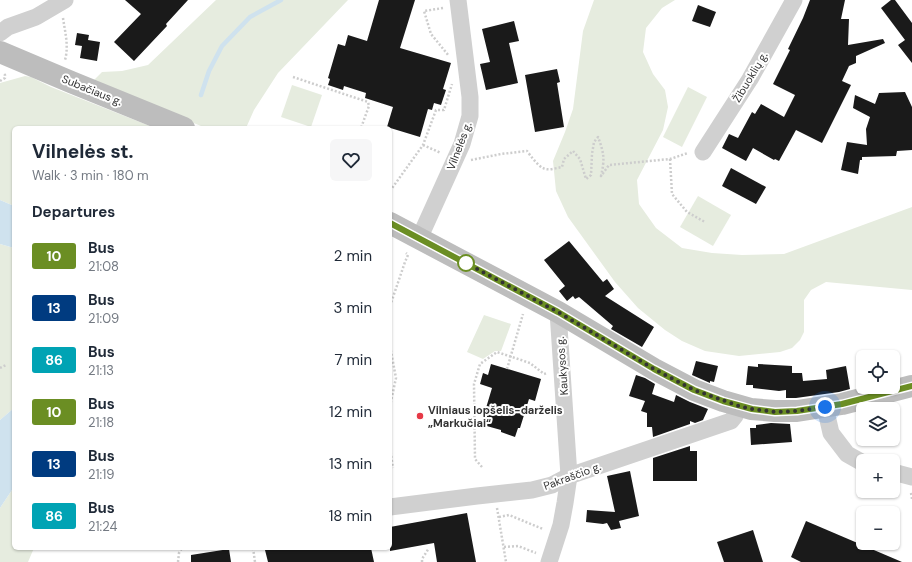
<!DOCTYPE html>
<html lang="en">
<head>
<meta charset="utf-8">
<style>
  :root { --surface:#fff; --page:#f6f6f7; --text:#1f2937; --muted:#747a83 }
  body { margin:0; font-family:"DM Sans",sans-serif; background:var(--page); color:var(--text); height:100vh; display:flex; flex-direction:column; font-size:15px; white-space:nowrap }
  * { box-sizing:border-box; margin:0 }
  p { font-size:13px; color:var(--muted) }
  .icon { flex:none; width:22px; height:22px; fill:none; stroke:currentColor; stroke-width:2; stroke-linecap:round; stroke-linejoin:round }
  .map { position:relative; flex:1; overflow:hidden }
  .details { position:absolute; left:12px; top:126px; width:380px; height:424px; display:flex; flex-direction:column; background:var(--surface); border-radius:6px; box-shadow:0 1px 3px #0004 }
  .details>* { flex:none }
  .badge { padding:0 8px; border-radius:3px; font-size:14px; line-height:26px }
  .buttons { position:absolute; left:856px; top:350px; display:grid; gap:8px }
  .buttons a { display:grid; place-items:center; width:44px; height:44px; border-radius:6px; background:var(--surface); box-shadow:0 1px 3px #0004; font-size:20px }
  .you { position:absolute; width:20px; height:20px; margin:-10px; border:3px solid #fff; border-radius:50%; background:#1a73e8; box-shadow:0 0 0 6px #1a73e833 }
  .map>.badge { position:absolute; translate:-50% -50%; box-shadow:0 0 0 2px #fff }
  h2 { padding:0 20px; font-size:15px; line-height:36px }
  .round { display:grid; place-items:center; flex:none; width:42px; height:42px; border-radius:6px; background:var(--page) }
  .overview { display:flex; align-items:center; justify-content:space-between; height:68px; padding:0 20px }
  h1 { font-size:19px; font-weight:800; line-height:30px }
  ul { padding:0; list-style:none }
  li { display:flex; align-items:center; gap:12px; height:52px; padding:0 20px }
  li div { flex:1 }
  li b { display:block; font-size:15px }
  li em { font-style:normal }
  li .badge { min-width:44px; font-weight:700; text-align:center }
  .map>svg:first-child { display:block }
</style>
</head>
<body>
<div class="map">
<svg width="912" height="562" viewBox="0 0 912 562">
  <rect width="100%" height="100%" fill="#fff"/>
  <!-- green -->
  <g fill="#e6ecdf">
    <path d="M216,0h132l-70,73 -24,37 -8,18h-40l-114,-46 10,-10 20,-1 26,-6z"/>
    <path d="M594,0h81l-13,8 -16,20 -3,24 10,22 12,16 3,17 -5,23 -26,50 2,24 17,24 26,20 30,5 30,2 42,-1 128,-47v83l-86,-8 -15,8 -7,10v32l-4,8 -8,8 -12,4 -41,4 -34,-5 -23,-10 -17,-11 -27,-22 -23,-26 -47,-65 -12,-26 -3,-30 12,-29 8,-23 10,-78z"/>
    <path d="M25,76l6,1 20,10 104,41h-141v78l-14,-6v-117z"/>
    <path d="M292,85l30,10 -11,32 -30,-10z"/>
    <path d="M688,87l19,10 -25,50 -19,-10z"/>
    <path d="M698,196l33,19 -18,31 -33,-19z"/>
    <path d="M0,244l14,4v160l-14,12z"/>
    <path d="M484,315l27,9 -10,27h-6l-12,8 -16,-7z"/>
    <path d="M14,487v61h20l-6,14h-28v-54z"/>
  </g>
  <!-- water -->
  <g fill="#cfe2ee">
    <path d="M0,200l14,6v42l-14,-4z"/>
    <path d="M14,408v79l-14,21v-88z"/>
  </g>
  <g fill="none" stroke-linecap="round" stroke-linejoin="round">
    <!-- stream -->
    <path stroke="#cfe2ee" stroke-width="4.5" d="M201,95l8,-24 13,-25 28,-29 31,-17"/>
  </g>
  <!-- building -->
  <g fill="#1a1a1a">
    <path d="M125,0h63l-22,24 1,2 -33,35 -20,-19 27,-28z"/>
    <path d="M379,0h36l-15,48 51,15 -8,26 3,1 -5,15 -7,-2 -2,7 -4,-1 -8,28 -33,-10 6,-20 -28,-9 1,-5 -22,-7 -1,4 -15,-5 2,-6 -2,-1 10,-34 7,2 3,-11 19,6z"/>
    <path d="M810,0h35l-4,19h8l-1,26 35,-6 2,4 -29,13v7l-7,3 -7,15 9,4 -29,58 -26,-13 -17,31 -4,-2 -1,1 -21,-12 -7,13 -24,-13 7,-14 9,4 14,-26 3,2 6,-10 23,13 11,-22 -22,-11 17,-34 -2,-1 15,-31z"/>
    <path d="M891,0h4l17,23v40l-14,-18 7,-5 -24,-32z"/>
    <path d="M698,5l18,7 -6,15 -18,-6z"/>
    <path d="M514,21l5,20 -10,2 9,40 -32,7 -6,-26 10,-2 -8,-33z"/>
    <path d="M77,33l12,2 -1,5 12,2 -3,19 -17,-3 2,-12 -7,-1z"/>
    <path d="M557,69l3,13 -3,1 7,44 -29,5 -10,-57z"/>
    <path d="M905,92l7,15v43l-15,1 -1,5 -34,1v3h-2l-2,14 -17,-4 6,-28 20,3 -1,-16 4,-12 -17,-9 2,-13 20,9 4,-11z"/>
    <path d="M731,168l35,19 -10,17 -34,-18z"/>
    <path d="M569,241l34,41 4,-3 7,10 -9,7 49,31 -12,20 -31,-18 2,-3 -34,-29 -4,2 -2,-3 -6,5 -8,-10 6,-5 -21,-26z"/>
    <path d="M696,361l22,5 -4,16 -4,-1v2l-18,-8z"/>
    <path d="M491,364l50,15 -6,22 -6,-2 -9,29h-2l-3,9 -14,-5v-2l-18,-5 2,-7h-2l9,-30 -12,-4 3,-11 5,2z"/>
    <path d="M758,364l34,2v7h10l1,8 24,-2 -1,-9 20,-4 4,23 -11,3 -43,6h-10v-8l-7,1 -26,-3v-3h-7l2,-19 10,1z"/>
    <path d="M636,375l9,3 10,6 -3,10 22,8 2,-7 14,7 18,7 -5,11 -8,3 -5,-2v3l-37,13 -1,-10h-5v-14l-6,-2 4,-10 -16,-5z"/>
    <path d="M771,423l19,1 2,18 -41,3 -1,-17h6v-3z"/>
    <path d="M690,446v5h7v30h-44v-23z"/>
    <path d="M630,471l9,45 -20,5 2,7 -10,2 -4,-7 -4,1 -17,-2 1,-12 28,2 -8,-36z"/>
    <path d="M467,513l9,49h-39l-3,-19 -44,8v-24z"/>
    <path d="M806,521l96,41h-101l-10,-5z"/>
    <path d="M753,530l10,32h-39l-7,-20z"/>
    <path d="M274,548h97l3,14h-106l-3,-12z"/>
    <path d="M229,549l2,13h-40v-7z"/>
  </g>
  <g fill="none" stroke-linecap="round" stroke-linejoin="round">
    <!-- path -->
    <g stroke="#cdcdcd" stroke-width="2.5" stroke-dasharray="2 2" stroke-linecap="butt">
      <path d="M443,8l-19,3 7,23 18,22"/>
      <path d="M63,18c2,14 6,28 2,42"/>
      <path d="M293,77l75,25 1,4 -8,22"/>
      <path d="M0,81l5,-3v-3l-2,-2"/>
      <path d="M423,145l18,8"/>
      <path d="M670,159l2,35 15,18 18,10"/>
      <path d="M471,160l30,-6 26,-3c3,4 11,15 16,17 5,3 13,0 19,-1l2,-8 9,-8 7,8 6,20 5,-4 1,-21 2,-12 4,-5c6,16 7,22 3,39l8,-11 61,-6 18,-6"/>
      <path d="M390,191l33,-46 13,-35h8l8,-26"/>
      <path d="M390,306l15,-44 3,-7 -2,-2"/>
      <path d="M390,346l6,32 -6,28"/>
      <path d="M0,368l6,-3"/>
      <path d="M507,369l16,-55"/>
      <path d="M390,448l3,20"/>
      <path d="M482,467l-7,-8 -1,-75 6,-20 17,-12 33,11 14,11 3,-1"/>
      <path d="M911,493l1,6"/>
      <path d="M497,508l9,54"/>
      <path d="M499,517l10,-2 34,14"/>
      <path d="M504,547l14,-1 18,7"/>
      <path d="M253,548l2,14"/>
      <path d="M178,562l1,-9 3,-5"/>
      <path d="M422,562v-3l7,-11"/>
    </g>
    <!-- street -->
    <g stroke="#d0d0d0" stroke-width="17">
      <path d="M0,33l8,-6 28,-10 29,-17"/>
      <path d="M703,152l47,-73 44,-79"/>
      <path d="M419,239l43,-95 8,-28v-19l-12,-97"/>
      <path d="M825,407l6,26 16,21 16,9"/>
      <path d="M893,472l19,5"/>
      <path d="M390,507l87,-11 55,-6 20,-5 17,-9 162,-55 4,-5 4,-10"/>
      <path d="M549,562l12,-37 4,-22 4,-27 -11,-164"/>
    </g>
    <!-- secondary -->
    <g stroke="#bdbdbd" stroke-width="22">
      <path d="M0,52l71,30 113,46"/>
      <path d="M390,223l168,89 96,57 40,21 29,11 28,8 24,2h22l45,-7 70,-18"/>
    </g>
  </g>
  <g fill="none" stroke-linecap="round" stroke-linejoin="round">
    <defs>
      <path id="line" d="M390,223l168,89 96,57 40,21 29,11 29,8 23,3 22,-1 45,-7 70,-18"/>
    </defs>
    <!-- line casing -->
    <use href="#line" stroke="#fff" stroke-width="9"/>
    <!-- line -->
    <use href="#line" stroke="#6b8e23" stroke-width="6"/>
    <!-- walk -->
    <path stroke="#333" stroke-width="4" stroke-dasharray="0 7.2" d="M466,263l-4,-2 96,51 96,57 40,21 45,16 13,3 23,3 22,-1 28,-4"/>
  </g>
  <!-- markers -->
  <circle fill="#fff" stroke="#6b8e23" stroke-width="2" cx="466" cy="263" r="8"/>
  <circle fill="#e63946" stroke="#fff" stroke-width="1.5" cx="420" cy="416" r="4"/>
  <g text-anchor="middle" stroke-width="4" stroke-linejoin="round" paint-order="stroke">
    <!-- street labels -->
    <g font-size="11" fill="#333" stroke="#fff">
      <text transform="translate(750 77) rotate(-59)" y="4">Žibuoklių g.</text>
      <text transform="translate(92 90) rotate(22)" y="4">Subačiaus g.</text>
      <text transform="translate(459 146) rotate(-69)" y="4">Vilnelės g.</text>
      <text transform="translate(562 366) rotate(-94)" y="4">Kaukysos g.</text>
      <text transform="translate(572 476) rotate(-20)" y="4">Pakraščio g.</text>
    </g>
    <!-- poi labels -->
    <g font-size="11" font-weight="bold" fill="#333" stroke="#fff" text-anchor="start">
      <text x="428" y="414">Vilniaus lopšelis-darželis<tspan x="428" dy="13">„Markučiai“</tspan></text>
    </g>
  </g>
</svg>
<div class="buttons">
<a><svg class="icon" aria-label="locate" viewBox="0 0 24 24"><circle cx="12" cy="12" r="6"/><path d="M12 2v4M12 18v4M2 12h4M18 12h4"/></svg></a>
<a><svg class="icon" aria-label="layers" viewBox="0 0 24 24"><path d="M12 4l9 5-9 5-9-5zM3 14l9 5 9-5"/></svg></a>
<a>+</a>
<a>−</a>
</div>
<div class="you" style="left:825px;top:407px"></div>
<section class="details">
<div class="overview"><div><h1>Vilnelės st.</h1><p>Walk · 3 min · 180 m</p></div><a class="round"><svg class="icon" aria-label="heart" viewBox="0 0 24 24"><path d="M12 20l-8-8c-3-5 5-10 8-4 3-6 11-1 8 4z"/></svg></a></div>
<h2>Departures</h2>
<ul>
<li><span class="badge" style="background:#6b8e23;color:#fff">10</span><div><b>Bus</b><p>21:08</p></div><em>2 min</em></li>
<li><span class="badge" style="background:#003b80;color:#fff">13</span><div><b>Bus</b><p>21:09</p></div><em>3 min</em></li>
<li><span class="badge" style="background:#00a3b4;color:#fff">86</span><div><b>Bus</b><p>21:13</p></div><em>7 min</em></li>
<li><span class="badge" style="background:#6b8e23;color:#fff">10</span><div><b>Bus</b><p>21:18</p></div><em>12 min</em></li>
<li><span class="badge" style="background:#003b80;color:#fff">13</span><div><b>Bus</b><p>21:19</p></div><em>13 min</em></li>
<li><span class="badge" style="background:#00a3b4;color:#fff">86</span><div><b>Bus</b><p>21:24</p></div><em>18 min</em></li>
</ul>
</section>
</div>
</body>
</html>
